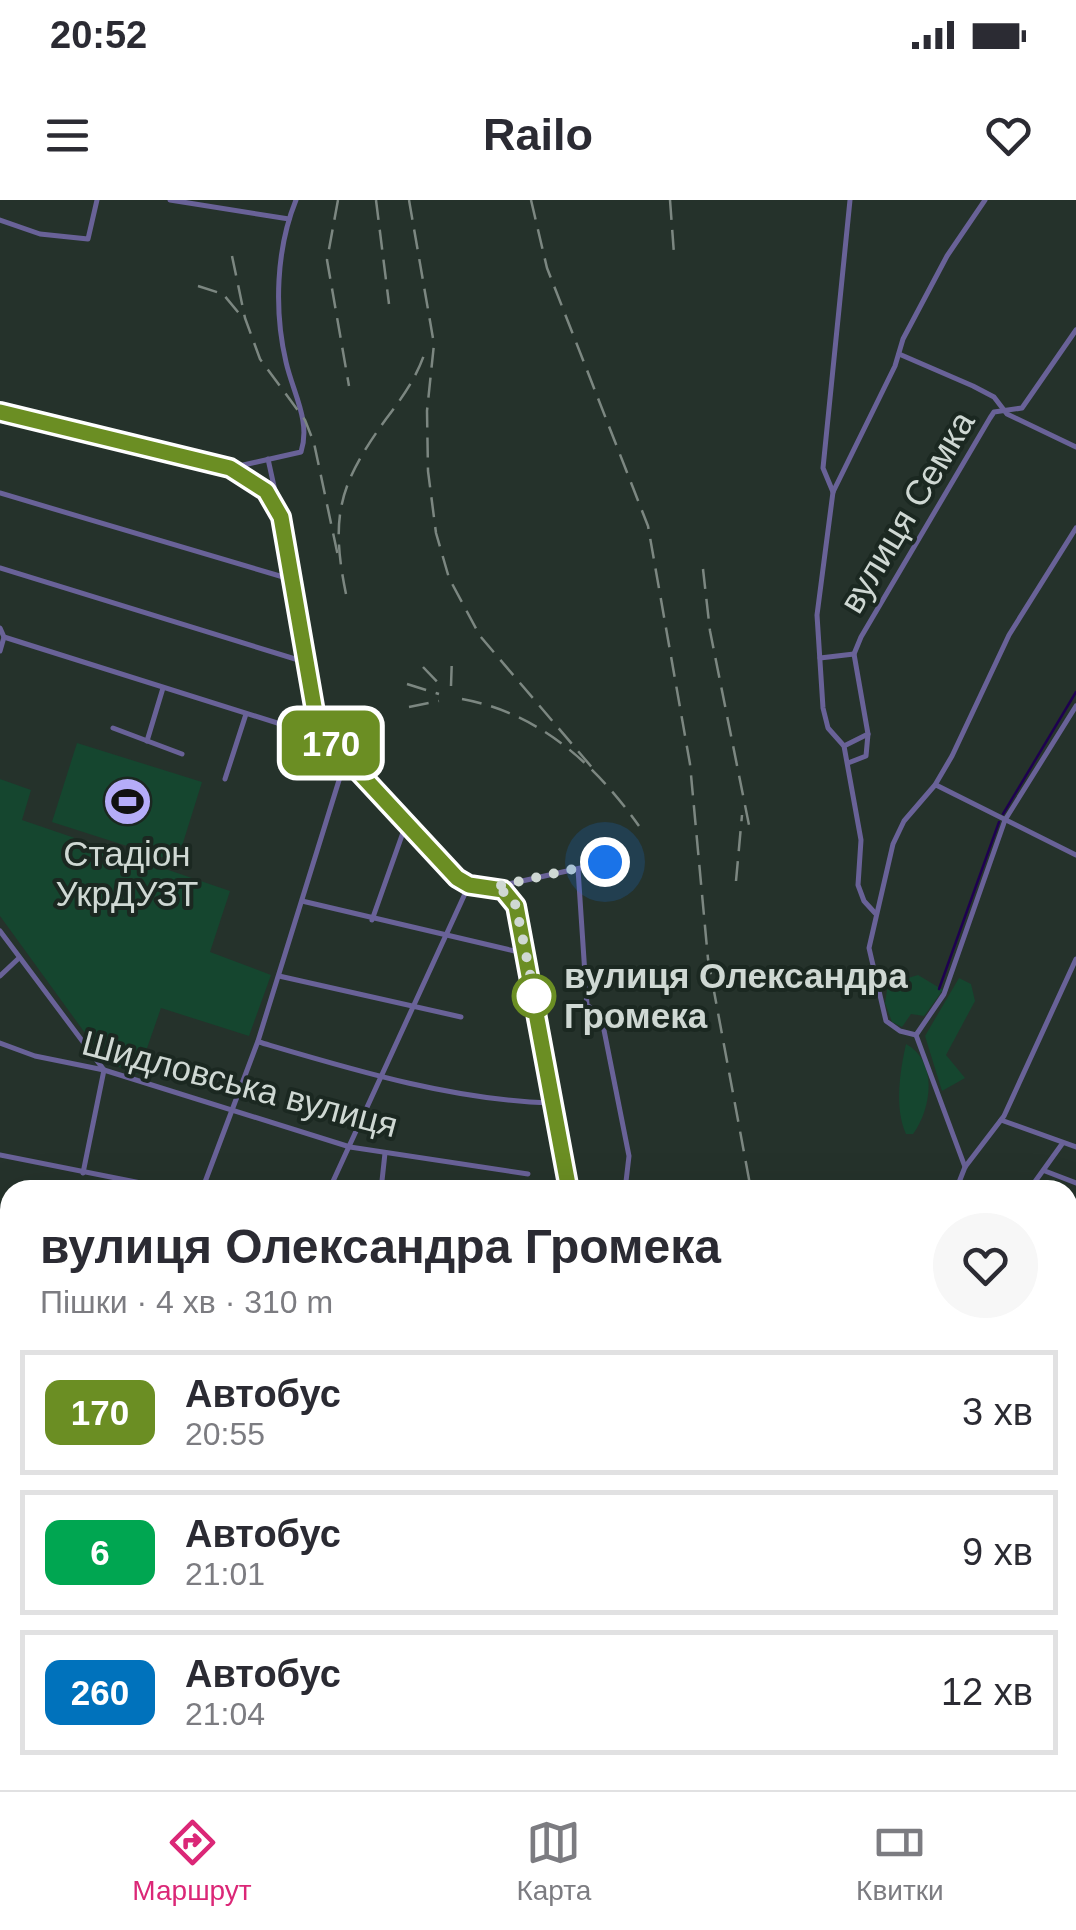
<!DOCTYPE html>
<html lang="uk">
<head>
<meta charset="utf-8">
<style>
  :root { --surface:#fff; --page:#f7f7f7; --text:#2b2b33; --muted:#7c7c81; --line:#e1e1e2; --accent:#db2777 }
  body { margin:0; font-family:Arial,sans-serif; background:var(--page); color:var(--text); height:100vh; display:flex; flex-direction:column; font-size:38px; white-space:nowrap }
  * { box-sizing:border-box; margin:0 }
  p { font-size:32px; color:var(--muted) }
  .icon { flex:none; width:55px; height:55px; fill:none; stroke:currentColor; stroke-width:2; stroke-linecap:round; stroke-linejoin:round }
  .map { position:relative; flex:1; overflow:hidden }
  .panel { position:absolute; left:0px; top:980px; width:1078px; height:610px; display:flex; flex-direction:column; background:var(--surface); border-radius:30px 30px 0 0; box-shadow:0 10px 40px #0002 }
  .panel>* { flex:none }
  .badge { padding:0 20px; border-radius:15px; font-size:35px; line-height:65px }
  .you { position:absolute; width:50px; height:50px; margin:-25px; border:8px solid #fff; border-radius:50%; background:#1a73e8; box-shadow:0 0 0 15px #1a73e833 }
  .map>.badge { position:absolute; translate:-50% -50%; box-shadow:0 0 0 5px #fff }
  .round { display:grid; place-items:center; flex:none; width:105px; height:105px; border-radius:52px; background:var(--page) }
  .headline { display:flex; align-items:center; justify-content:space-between; height:170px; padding:0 40px }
  h1 { font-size:48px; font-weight:700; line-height:75px }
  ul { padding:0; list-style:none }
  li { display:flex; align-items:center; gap:30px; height:125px; margin:0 20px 15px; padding:0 20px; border:5px solid var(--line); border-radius:0px }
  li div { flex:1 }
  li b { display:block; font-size:38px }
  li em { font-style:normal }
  li .badge { min-width:110px; font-weight:700; text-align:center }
  .status { display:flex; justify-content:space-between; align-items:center; height:70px; padding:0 50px; background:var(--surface); direction:ltr }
  .status svg { height:28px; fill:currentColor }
  header { display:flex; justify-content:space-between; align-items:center; height:130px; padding:0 40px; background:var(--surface); font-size:45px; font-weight:700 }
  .menu { display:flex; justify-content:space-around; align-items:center; height:140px; border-top:2px solid var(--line); background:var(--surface); font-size:28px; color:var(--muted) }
  .menu a { display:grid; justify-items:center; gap:5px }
  .menu .selected { color:var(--accent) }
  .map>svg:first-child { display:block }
</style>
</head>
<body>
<div class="status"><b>20:52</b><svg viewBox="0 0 49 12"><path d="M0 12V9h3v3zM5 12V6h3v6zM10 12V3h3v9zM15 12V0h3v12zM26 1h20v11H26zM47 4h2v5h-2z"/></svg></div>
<header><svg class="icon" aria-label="menu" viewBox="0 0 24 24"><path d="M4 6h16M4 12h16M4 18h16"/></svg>Railo<svg class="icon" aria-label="heart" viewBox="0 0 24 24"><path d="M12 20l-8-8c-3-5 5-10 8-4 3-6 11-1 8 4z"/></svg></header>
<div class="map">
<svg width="1076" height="1590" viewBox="0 0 1076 1590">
  <rect width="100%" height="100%" fill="#25322b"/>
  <!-- green -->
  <g fill="#15462f">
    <path d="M77,543l125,39 -25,80 -125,-40z"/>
    <path d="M0,579l31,11 -9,30 208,71 -20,61 61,23 -22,61 -88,-28 -23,66 -32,-12 -106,-146z"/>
    <path d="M918,775l25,15 -19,26 -13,-2 -9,13 -10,-5 -7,-19 3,-19z"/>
    <path d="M959,778l12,6 4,17 -29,54 19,23 -23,13 -17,-55z"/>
    <path d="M906,844c32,17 26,64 7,90h-7c-12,-26 -6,-63 0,-90z"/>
    <path d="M10,1013v240l-10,-2v-235z"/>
  </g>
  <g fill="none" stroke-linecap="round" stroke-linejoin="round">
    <!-- stream -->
    <g stroke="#1e0050" stroke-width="2.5">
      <path d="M1003,614l73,-122"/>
      <path d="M939,789l60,-167"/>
      <path d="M333,1590l4,-10"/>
    </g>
    <!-- street -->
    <g stroke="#696298" stroke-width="5">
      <path d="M170,0l119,19"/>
      <path d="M0,20l40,14 48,5 9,-39"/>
      <path d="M899,154l74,32 21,11 13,17 69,33"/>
      <path d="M268,259l11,50"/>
      <path d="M230,268l71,-16c10,-31 -8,-59 -15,-90 -12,-51 -10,-113 10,-162"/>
      <path d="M833,292l-10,-24 27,-268"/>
      <path d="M0,293l290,86"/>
      <path d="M0,368l305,94"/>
      <path d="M0,428l4,9 321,101"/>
      <path d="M0,451l4,-14"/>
      <path d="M820,458l34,-4"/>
      <path d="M113,528l69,26"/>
      <path d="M147,541l16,-53"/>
      <path d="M844,546l24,-12 -14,-80 7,-17 129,-219 4,-6 28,-4 54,-78"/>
      <path d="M848,563l18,-7 2,-22"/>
      <path d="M225,579l21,-65"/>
      <path d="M936,585l140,70"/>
      <path d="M578,669l9,136 14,10 28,141 -4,34"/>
      <path d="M495,687l117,-26"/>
      <path d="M302,701l221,52"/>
      <path d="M875,713l-11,-12 -6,-16 3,-45 -17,-94 -16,-18 -5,-20 -6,-93 16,-123 62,-126 8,-27 44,-83 38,-56"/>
      <path d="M372,720l34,-96"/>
      <path d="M0,731l104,139 -21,103"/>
      <path d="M0,776l19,-18"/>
      <path d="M279,776l182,41"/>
      <path d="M916,835l-16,-4 -14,-10 -17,-73 24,-104 11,-23 31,-36 17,-29 57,-121 67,-107"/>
      <path d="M916,835l28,-41 61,-174 71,-114"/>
      <path d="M916,835l49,132"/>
      <path d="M259,842c95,28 193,58 292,61"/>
      <path d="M0,843l35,13 69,14 246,77 178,27"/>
      <path d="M1001,920l75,27"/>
      <path d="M0,955l176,35"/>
      <path d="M1045,971l31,12"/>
      <path d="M202,990l56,-149 87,-280"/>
      <path d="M329,990l140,-305"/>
      <path d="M381,990l4,-37"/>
      <path d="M956,990l9,-23 39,-51 72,-157"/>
      <path d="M1029,990l33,-46"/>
      <path d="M1068,1047l8,-15"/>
      <path d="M1068,1107l8,7"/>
      <path d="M0,1251l10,2"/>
      <path d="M0,1337l10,1"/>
      <path d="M0,1455l10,2"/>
      <path d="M0,1570l10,3"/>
      <path d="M42,1580l46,10"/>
      <path d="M267,1590l2,-10"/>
      <path d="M327,1590l3,-10"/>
      <path d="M343,1590l4,-10"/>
      <path d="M429,1590l2,-3"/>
      <path d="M616,1590l4,-10"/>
    </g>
    <!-- secondary -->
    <g stroke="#8a7dd4" stroke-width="8">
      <path d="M0,212l229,56 36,23 16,26 36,201 11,21 129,139 12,7 34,5 13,16 53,284"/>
      <path d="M503,1590l6,-10"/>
    </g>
    <!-- primary -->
    <g stroke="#a396f0" stroke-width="9">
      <path d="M603,1580l31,10"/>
      <path d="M40,1590l2,-10"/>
    </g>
    <!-- rail -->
    <g stroke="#7c8781" stroke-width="2.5" stroke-dasharray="20 10" stroke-linecap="butt">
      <path d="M338,0l-11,60 22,126"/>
      <path d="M376,0l13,104"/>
      <path d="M409,0l25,144 -7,67 1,60 8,62 13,45 31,58 115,135"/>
      <path d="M531,0l16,68 101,258 42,238 18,195 43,231"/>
      <path d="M670,0l4,54"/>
      <path d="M232,56l13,62 15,41 45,61 9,23 25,118"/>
      <path d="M198,86l25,8 19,23"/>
      <path d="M703,369l7,62 40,199"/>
      <path d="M346,394c-16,-78 -7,-110 40,-175 16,-21 31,-42 39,-67"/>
      <path d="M423,467l20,21"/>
      <path d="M407,484l32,10"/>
      <path d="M451,486l1,-30"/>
      <path d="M462,499c77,14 133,65 177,127"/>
      <path d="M409,507l30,-6"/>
      <path d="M736,681l6,-66"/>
      <path d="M1068,1038l8,-14"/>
      <path d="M858,1580v10"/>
      <path d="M901,1580l4,10"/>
      <path d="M926,1580l5,10"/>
      <path d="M973,1580l2,10"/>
      <path d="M759,1590l5,-10"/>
      <path d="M783,1590l5,-10"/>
    </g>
  </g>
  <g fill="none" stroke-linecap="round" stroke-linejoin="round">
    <defs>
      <path id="line" d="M0,212l230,56 36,23 15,26 35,201 12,21 129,139 12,7 34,5 13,16 53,284"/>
    </defs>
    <!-- line casing -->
    <use href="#line" stroke="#fff" stroke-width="22"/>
    <!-- line -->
    <use href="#line" stroke="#6b8e23" stroke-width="15"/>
    <!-- walk -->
    <path stroke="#cfd8d3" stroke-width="10" stroke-dasharray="0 18" d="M534,796l2,7 -20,-97 -5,-10 -17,-9 111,-25"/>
  </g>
  <!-- icons -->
  <defs>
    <symbol id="stadium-disc" viewBox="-11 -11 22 22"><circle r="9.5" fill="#b5acf8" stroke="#1b2821"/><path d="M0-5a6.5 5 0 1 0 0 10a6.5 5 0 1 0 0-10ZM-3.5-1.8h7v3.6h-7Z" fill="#111"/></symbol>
  </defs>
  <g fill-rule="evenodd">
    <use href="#stadium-disc" x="100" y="574" width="55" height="55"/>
  </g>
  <!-- markers -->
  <circle fill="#fff" stroke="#6b8e23" stroke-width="5" cx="534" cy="796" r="20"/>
  <g text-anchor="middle" stroke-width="8" stroke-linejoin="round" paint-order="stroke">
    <!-- street labels -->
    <g font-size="35" fill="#cfd8d3" stroke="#1b2821">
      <text transform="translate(907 312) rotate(-59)" y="12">вулиця Семка</text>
      <text transform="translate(240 884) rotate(15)" y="12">Шидловська вулиця</text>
    </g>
    <!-- poi labels -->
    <g font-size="35" fill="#cfd8d3" stroke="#1b2821">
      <text x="127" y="666">Стадіон<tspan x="127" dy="40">УкрДУЗТ</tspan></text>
    </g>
    <!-- stop labels -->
    <g font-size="35" font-weight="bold" fill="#cfd8d3" stroke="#1b2821" text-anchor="start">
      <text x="564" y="788">вулиця Олександра<tspan x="564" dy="40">Громека</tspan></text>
    </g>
  </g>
</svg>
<div class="you" style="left:605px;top:662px"></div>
<b class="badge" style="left:331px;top:543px;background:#6b8e23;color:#fff">170</b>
<section class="panel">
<div class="headline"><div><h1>вулиця Олександра Громека</h1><p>Пішки · 4 хв · 310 m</p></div><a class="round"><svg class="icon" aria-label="heart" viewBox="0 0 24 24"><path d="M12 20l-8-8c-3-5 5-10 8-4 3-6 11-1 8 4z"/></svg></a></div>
<ul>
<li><span class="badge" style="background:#6b8e23;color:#fff">170</span><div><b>Автобус</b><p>20:55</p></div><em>3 хв</em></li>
<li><span class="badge" style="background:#00a651;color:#fff">6</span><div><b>Автобус</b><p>21:01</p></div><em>9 хв</em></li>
<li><span class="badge" style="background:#0072bc;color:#fff">260</span><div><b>Автобус</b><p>21:04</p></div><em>12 хв</em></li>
</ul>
</section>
</div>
<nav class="menu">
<a class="selected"><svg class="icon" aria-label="directions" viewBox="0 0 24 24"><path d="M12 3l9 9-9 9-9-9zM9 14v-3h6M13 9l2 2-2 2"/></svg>Маршрут</a>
<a><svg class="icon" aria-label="map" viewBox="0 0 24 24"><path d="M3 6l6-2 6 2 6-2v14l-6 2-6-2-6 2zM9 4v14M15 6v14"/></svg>Карта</a>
<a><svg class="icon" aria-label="tickets" viewBox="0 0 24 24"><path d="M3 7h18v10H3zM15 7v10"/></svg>Квитки</a>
</nav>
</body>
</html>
